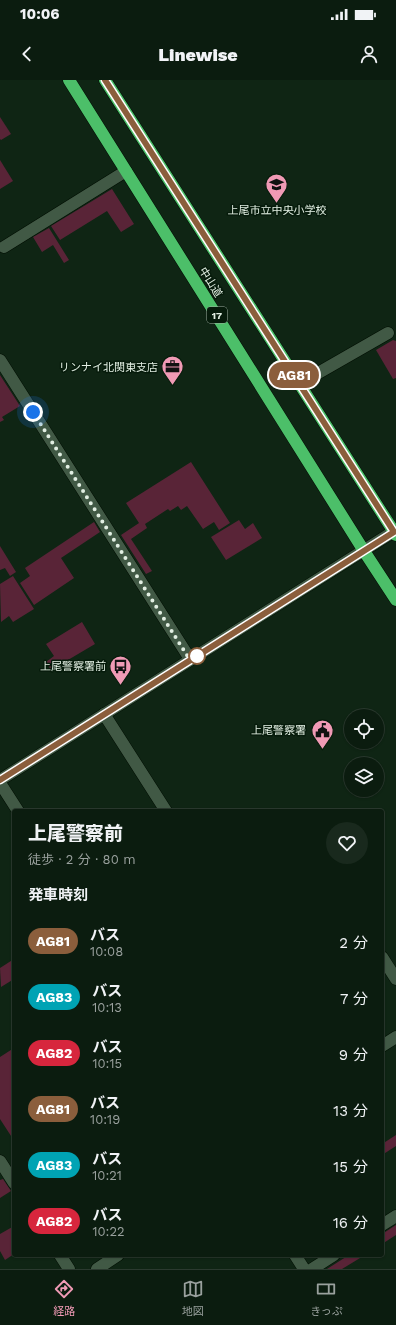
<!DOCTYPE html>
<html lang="ja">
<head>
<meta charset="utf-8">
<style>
  :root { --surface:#0b1c0f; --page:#19291d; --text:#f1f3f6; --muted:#9aa19e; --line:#2b3a2f; --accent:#f09ab5 }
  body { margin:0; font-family:"Work Sans","Noto Sans JP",sans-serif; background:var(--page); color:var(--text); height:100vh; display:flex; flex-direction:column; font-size:15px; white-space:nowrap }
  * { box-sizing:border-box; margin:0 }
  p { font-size:13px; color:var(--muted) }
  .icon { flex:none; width:22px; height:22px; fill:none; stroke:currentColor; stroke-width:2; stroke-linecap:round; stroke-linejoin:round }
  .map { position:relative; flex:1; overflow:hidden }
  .sheet { position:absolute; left:12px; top:729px; width:372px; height:448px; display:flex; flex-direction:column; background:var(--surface); border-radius:4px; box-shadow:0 1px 3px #0004,0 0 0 1px var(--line) }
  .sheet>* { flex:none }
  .badge { padding:0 8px; border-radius:13px; font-size:14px; line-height:26px }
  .controls { position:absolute; left:344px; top:629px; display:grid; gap:8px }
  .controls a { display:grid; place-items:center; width:40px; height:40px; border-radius:50%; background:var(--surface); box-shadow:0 1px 3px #0004,0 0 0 1px var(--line); font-size:20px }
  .you { position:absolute; width:20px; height:20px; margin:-10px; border:3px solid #fff; border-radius:50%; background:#1a73e8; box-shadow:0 0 0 6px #1a73e833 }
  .map>.badge { position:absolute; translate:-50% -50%; box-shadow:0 0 0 2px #fff }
  h2 { padding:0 16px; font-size:15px; line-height:36px }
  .round { display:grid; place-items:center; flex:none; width:42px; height:42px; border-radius:21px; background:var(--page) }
  .overview { display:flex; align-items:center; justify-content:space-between; height:68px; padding:0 16px }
  h1 { font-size:19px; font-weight:800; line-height:30px }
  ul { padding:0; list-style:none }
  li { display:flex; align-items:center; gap:12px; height:56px; padding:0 16px }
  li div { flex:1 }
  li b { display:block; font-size:15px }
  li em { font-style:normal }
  li .badge { min-width:44px; font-weight:700; text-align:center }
  .status { display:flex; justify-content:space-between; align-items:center; height:28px; padding:0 20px; background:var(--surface); direction:ltr }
  .status svg { height:11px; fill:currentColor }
  header { display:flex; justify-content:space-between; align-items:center; height:52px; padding:0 16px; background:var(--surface); font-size:18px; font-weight:800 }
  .menu { display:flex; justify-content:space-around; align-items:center; height:56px; border-top:1px solid var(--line); background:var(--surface); font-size:11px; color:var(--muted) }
  .menu a { display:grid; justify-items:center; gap:2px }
  .menu .current { color:var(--accent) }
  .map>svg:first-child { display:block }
</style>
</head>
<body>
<div class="status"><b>10:06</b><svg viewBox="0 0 49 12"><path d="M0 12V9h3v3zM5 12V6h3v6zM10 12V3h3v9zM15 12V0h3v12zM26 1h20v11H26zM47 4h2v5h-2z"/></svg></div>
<header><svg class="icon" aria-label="back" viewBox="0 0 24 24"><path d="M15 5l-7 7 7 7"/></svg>Linewise<svg class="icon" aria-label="person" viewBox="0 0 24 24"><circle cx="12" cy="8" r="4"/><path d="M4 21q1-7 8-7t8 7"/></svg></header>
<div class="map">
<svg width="396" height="1189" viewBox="0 0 396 1189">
  <rect width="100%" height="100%" fill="#0f2514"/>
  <!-- green -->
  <g fill="#592437">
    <path d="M0,37l11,17 -10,6 -1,-1z"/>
    <path d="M0,80l13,21 -13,8z"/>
    <path d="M112,109l22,35 -13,8 -14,-21 -47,29 -9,-14z"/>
    <path d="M49,148l20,32 -5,3 -11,-18 -11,7 -9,-15z"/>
    <path d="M393,260l3,1v37l-3,1 -17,-29z"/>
    <path d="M0,295l20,31 -18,11 2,3 -4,2z"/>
    <path d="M191,382l39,61 -11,7 -5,-8 -11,7 -16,-23 -6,4 -3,-4 -8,5 -2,-2 -23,15 2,4 -16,11 21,32 -6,3 -25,-39 18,-12 -13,-20z"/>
    <path d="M239,440l6,9 8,-6 9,15 -36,22 -15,-23z"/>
    <path d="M94,442l6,10 -39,26 13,20 -40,27 -14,-22 10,-7 -5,-8z"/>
    <path d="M0,466l16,26 -6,4 -5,-8 -5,2z"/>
    <path d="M13,496l21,33 -21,13 -4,-6 -8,6 -1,-38z"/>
    <path d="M82,542l13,22 -44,26 -5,-8 8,-6 -8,-12z"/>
    <path d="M14,879v20l-13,8 -1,-19z"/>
    <path d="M14,968v90l-1,1 -13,-20v-62z"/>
    <path d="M396,1055v11l-14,9v-11z"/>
    <path d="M3,1099l8,12 -11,7v-18z"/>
    <path d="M396,1145v10l-14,9v-10z"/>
    <path d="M14,1146v28l-9,6 -5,-9v-17z"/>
    <path d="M349,1175h16l-23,14h-15z"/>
  </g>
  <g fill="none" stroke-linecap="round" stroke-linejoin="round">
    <defs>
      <g id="minor">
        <path d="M4,167l122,-76"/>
        <path d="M0,280l190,299"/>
        <path d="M299,304l89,-51"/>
        <path d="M104,634l62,97"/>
        <path d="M0,700l396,-250"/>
        <path d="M0,703l18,28"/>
        <path d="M382,877l14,22"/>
        <path d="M382,966l14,-9"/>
        <path d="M0,1081l14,22"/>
        <path d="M382,1145l14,-9"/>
        <path d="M60,1175l9,14"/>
        <path d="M295,1175l9,14"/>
        <path d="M97,1189l21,-14"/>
        <path d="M312,1189l22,-14"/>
      </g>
      <g id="highway">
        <path d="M69,0l295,471 32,49"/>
        <path d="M105,0l291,455"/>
      </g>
    </defs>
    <!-- minor casing -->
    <use href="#minor" stroke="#000e02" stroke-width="13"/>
    <!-- highway casing -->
    <use href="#highway" stroke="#000e02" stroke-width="13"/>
    <!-- minor -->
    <use href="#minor" stroke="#415945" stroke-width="12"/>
    <!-- highway -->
    <use href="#highway" stroke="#4cbf69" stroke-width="12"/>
  </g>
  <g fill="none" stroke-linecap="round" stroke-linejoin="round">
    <defs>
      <path id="line" d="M0,700l394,-248 -289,-452"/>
    </defs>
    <!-- line casing -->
    <use href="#line" stroke="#fff" stroke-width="9"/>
    <!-- line -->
    <use href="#line" stroke="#8b5e3c" stroke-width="6"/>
    <!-- walk -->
    <path stroke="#e2efe3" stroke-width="4" stroke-dasharray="0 7.2" d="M33,332l157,248 7,-4"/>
  </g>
  <!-- icons -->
  <defs>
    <symbol id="school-pin" viewBox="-11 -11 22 30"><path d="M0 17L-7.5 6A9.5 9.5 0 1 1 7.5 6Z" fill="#f09ab5" stroke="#061b0b"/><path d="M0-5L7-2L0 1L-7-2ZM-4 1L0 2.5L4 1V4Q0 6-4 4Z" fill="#111"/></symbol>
    <symbol id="office-pin" viewBox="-11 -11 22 30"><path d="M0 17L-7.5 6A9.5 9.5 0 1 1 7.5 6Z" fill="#f09ab5" stroke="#061b0b"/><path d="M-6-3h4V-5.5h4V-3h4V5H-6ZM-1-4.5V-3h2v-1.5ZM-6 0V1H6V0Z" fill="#111"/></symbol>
    <symbol id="bus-pin" viewBox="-11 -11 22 30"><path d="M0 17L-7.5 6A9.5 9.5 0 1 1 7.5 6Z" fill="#f09ab5" stroke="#061b0b"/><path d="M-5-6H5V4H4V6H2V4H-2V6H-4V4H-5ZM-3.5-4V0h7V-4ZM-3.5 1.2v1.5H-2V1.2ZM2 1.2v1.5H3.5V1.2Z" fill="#111"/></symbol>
    <symbol id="civic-pin" viewBox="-11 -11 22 30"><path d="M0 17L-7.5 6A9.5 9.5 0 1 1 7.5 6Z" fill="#f09ab5" stroke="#061b0b"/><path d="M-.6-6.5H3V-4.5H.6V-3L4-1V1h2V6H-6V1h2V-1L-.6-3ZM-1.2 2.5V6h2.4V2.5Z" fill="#111"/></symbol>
  </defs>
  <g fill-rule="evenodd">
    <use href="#school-pin" x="264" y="92" width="25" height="34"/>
    <use href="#office-pin" x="160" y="274" width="25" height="34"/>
    <use href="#bus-pin" x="108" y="574" width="25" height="34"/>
    <use href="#civic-pin" x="310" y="638" width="25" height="34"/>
  </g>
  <!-- markers -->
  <circle fill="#fff" stroke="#8b5e3c" stroke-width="2" cx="197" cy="576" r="8"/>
  <g text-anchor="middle" stroke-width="3" stroke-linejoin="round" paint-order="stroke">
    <!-- shield labels -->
    <rect fill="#061b0b" stroke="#a0afa2" stroke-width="1" x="207" y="227" width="20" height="16" rx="3"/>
    <g font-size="10" font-weight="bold" fill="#e2efe3">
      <text x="217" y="239">17</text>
    </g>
    <!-- poi labels -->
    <g font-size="11" fill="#e2efe3" stroke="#061b0b" text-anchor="end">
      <text x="277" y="134" text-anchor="middle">上尾市立中央小学校</text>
      <text x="158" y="291">リンナイ北関東支店</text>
      <text x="106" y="590">上尾警察署前</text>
      <text x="306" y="654">上尾警察署</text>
    </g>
    <!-- street labels -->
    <g font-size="11" fill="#e2efe3" stroke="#061b0b">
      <text transform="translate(211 202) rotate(58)" y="4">中山道</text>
    </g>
  </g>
</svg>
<div class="controls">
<a><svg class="icon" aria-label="locate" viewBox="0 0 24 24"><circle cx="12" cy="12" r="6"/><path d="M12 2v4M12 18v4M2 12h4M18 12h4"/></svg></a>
<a><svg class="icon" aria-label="layers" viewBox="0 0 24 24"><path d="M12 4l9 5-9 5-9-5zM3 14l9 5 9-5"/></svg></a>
</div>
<div class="you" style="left:33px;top:332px"></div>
<b class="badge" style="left:294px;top:295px;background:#8b5e3c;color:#fff">AG81</b>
<section class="sheet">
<div class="overview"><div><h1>上尾警察前</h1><p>徒歩 · 2 分 · 80 m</p></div><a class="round"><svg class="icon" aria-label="heart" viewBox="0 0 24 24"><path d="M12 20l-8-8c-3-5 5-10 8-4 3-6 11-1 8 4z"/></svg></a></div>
<h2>発車時刻</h2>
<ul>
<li><span class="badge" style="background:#8b5e3c;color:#fff">AG81</span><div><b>バス</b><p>10:08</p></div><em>2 分</em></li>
<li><span class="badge" style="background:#00a3b4;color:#fff">AG83</span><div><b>バス</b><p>10:13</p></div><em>7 分</em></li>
<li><span class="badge" style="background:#d7263d;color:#fff">AG82</span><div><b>バス</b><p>10:15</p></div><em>9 分</em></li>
<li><span class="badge" style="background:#8b5e3c;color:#fff">AG81</span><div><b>バス</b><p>10:19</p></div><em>13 分</em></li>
<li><span class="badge" style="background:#00a3b4;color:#fff">AG83</span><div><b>バス</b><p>10:21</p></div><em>15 分</em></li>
<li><span class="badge" style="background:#d7263d;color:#fff">AG82</span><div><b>バス</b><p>10:22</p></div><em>16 分</em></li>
</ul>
</section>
</div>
<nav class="menu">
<a class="current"><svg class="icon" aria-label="directions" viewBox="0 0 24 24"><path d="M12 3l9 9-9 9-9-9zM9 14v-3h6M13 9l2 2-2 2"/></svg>経路</a>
<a><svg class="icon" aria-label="map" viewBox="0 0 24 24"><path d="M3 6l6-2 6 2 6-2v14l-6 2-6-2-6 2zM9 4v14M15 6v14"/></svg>地図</a>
<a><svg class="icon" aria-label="tickets" viewBox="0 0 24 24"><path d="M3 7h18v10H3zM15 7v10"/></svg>きっぷ</a>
</nav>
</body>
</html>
